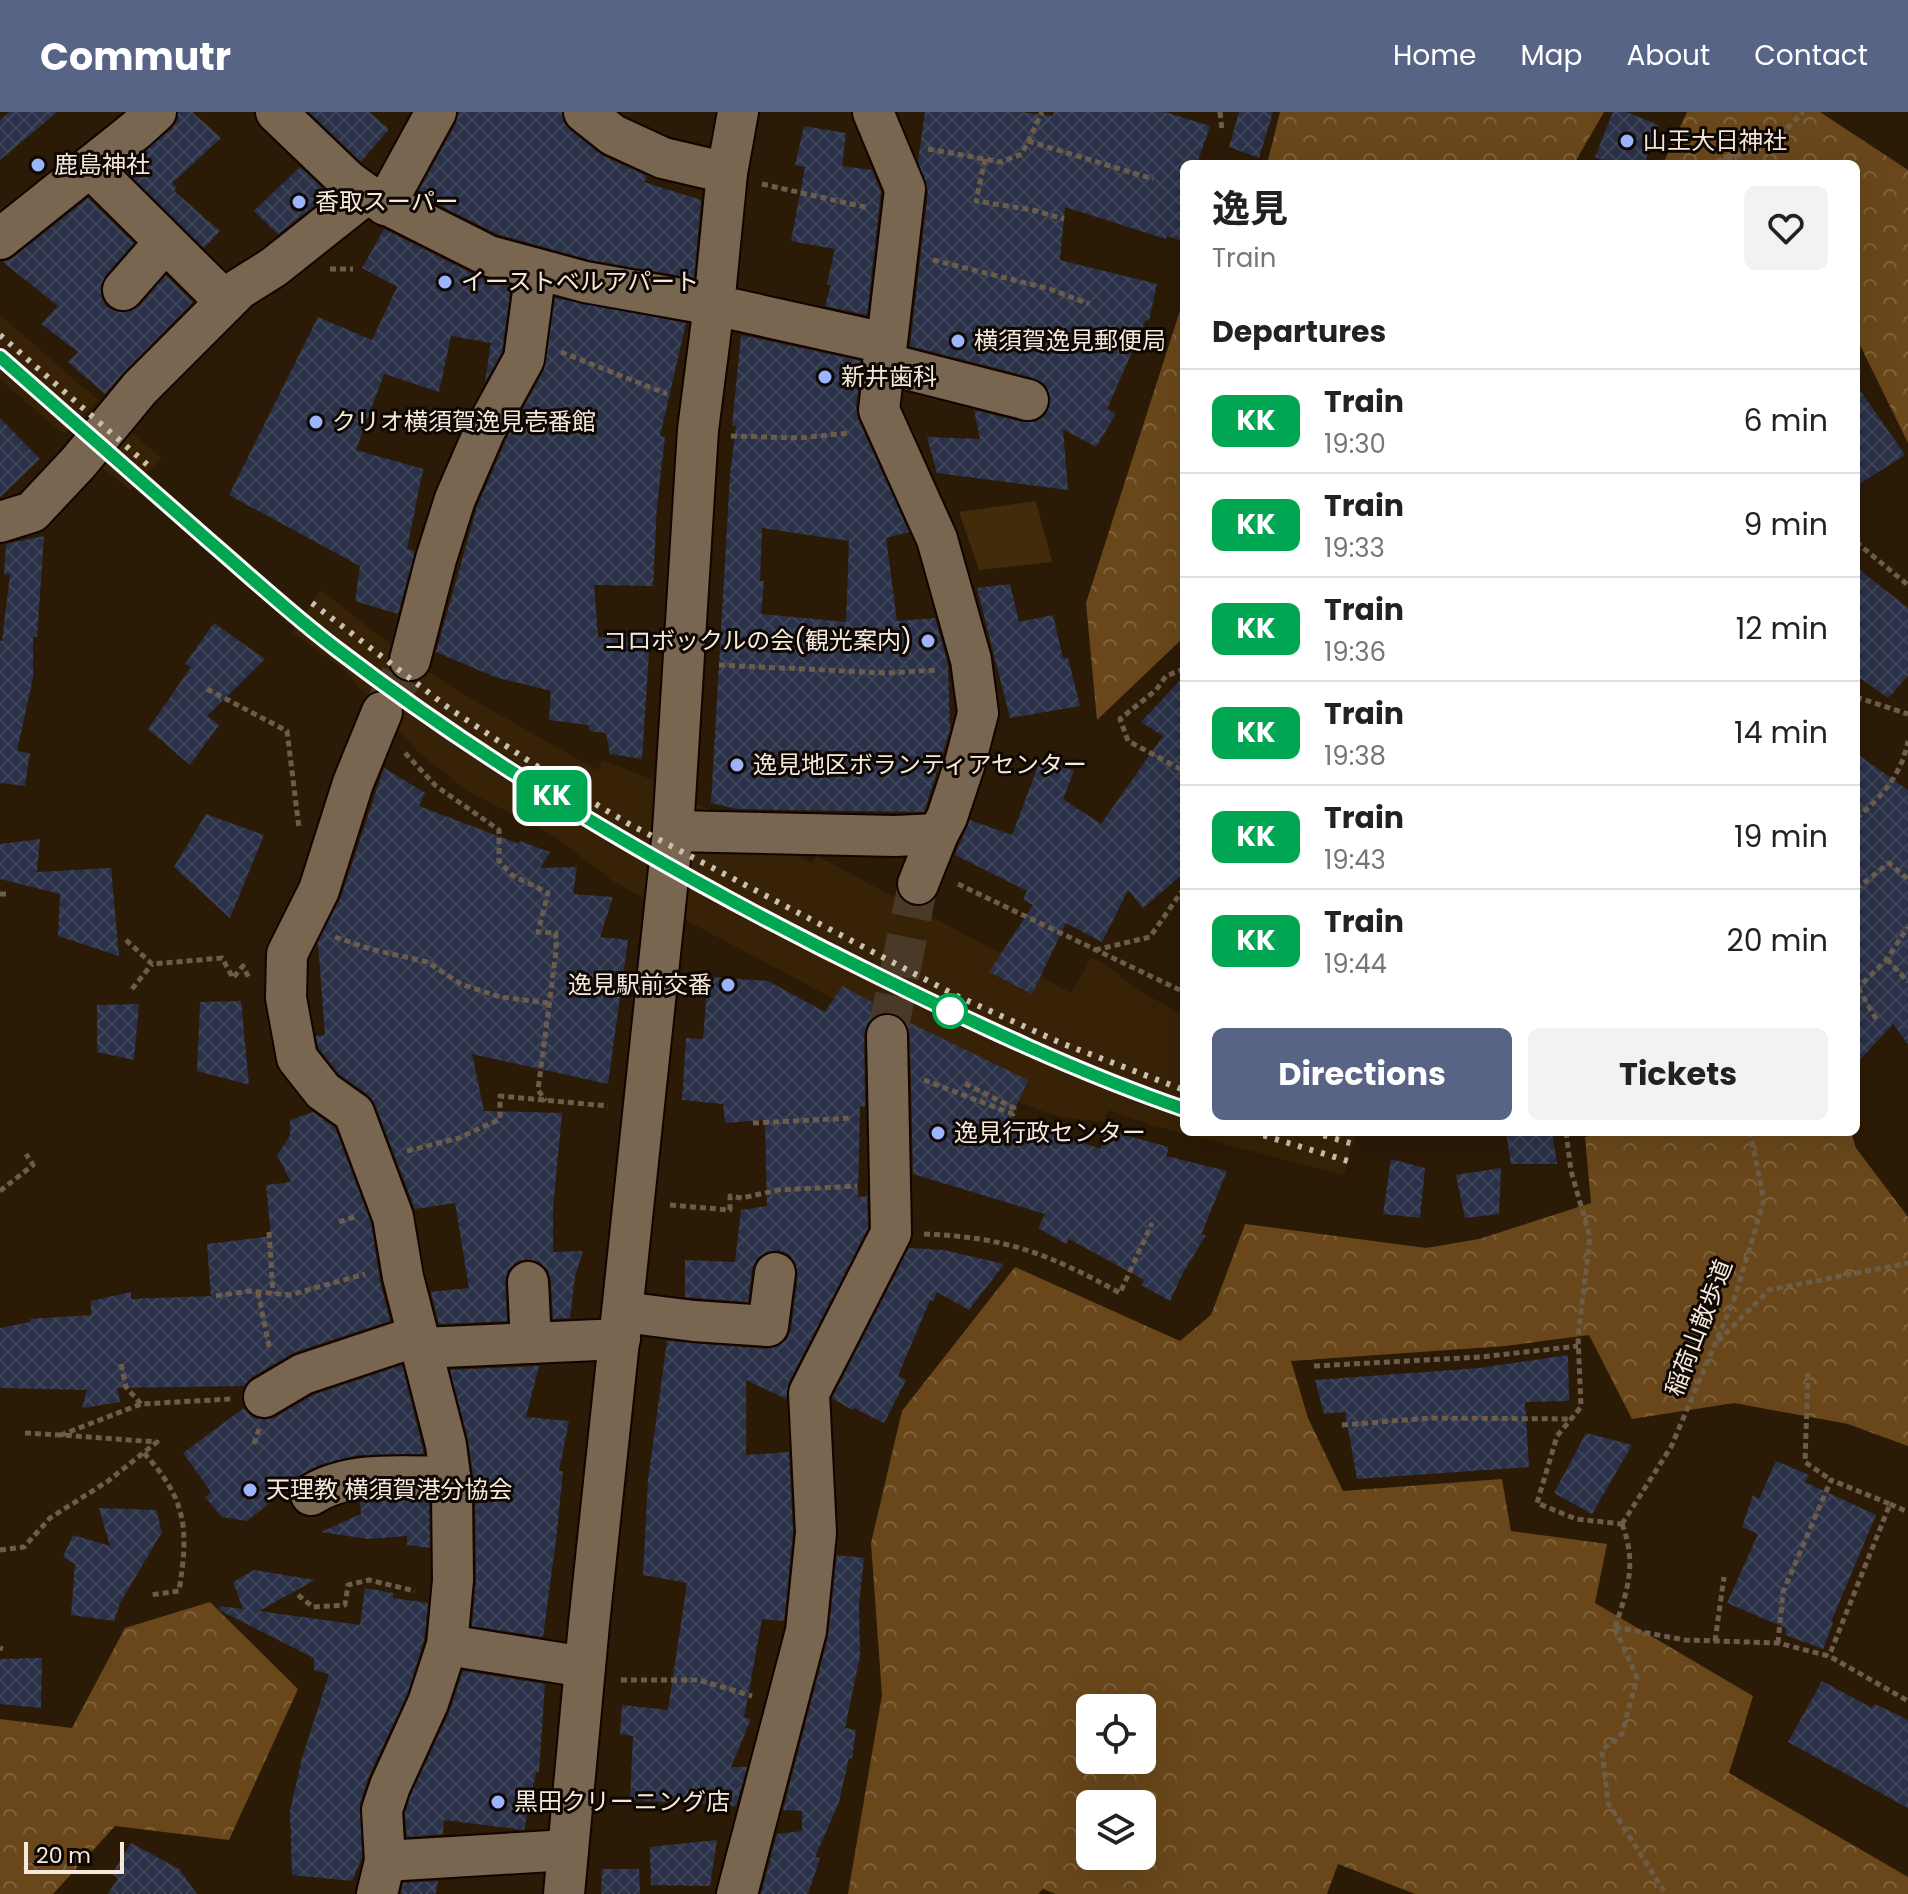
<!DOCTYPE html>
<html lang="en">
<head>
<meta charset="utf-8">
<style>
  :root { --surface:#fff; --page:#f2f2f2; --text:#222; --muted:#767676; --line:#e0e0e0; --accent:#586485 }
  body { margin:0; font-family:Poppins,"Noto Sans JP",sans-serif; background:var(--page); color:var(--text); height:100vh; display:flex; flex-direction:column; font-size:30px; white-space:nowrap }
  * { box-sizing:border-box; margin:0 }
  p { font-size:26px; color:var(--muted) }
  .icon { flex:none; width:44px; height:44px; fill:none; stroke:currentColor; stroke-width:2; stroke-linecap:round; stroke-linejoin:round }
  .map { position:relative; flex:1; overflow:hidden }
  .drawer { position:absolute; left:1180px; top:48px; width:680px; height:976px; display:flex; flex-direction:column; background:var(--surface); border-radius:12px; box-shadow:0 8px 32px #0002 }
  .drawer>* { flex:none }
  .badge { padding:0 16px; border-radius:12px; font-size:28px; line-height:52px }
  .controls { position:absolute; left:1076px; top:1582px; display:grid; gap:16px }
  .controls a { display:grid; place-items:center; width:80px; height:80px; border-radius:12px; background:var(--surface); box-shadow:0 8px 32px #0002; font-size:40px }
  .scale { position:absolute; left:24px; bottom:20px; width:100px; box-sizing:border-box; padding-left:8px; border:4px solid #f4e9dc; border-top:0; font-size:22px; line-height:28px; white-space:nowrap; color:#f4e9dc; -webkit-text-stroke:6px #0e0702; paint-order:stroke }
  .map>.badge { position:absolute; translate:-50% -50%; box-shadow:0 0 0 4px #fff }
  h2 { padding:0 32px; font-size:30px; line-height:72px }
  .round { display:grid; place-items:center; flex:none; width:84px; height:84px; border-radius:12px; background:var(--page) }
  .headline { display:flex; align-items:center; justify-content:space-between; height:136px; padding:0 32px }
  h1 { font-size:38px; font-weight:700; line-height:60px }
  .primary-button { display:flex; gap:16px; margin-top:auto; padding:16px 32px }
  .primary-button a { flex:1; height:92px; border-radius:12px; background:var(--accent); color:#fff; font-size:32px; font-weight:700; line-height:92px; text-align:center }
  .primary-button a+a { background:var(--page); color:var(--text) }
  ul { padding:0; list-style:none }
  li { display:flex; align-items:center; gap:24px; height:104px; padding:0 32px; border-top:2px solid var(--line) }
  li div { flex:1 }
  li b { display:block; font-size:30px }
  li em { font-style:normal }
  li .badge { min-width:88px; font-weight:700; text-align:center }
  header { display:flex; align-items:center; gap:48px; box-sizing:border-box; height:112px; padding:0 40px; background:var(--accent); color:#fff }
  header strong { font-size:38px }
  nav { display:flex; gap:44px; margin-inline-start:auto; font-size:28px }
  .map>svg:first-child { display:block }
</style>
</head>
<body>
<header>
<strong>Commutr</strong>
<nav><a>Home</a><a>Map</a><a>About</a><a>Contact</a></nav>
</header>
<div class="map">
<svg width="1908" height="1782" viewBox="0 0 1908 1782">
  <defs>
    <pattern id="forest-crowns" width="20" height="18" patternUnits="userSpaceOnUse" patternTransform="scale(2)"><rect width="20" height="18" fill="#69471b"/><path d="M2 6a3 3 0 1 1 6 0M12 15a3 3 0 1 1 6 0" fill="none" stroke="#7f623c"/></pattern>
    <pattern id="building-cross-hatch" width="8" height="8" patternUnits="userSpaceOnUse" patternTransform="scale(2)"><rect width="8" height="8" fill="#2a3148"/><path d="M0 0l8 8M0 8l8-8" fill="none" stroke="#3f4559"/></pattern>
  </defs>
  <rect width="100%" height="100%" fill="#2b1a06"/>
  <!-- built -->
  <g fill="#372207">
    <path d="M0,203l99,86 -36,33 -63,-55z"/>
    <path d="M126,316l36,30 -32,32 -36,-29z"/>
    <path d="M321,478l89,70 53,34 134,76 6,-10 45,18 164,85 5,-7 183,97 7,-9 39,20 -5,12 30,17 20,-35 14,6 33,26 46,25v117h170l2,1 -12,42 -190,-49 -45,-16 -5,12 -45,-5 -41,-15 -53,-24 -7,11 -55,-26 -1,-28 -288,-153 -60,-46 -85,-44 -49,-38 -75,-83 -53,-39z"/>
  </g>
  <!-- green -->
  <path fill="#422b0b" d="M1036,389l16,61 -73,8 -20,-58z"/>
  <!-- forest -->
  <g fill="url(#forest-crowns)" fill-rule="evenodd">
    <path d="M1280,0h324l-30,52h-307z"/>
    <path d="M1687,0h133l88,58v273l-52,-106v-173h-193z"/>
    <path d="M1184,186v339l-87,83 -11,-117z"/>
    <path d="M1600,1020h251l5,16 52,69v229l-60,-22 -114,-21 -102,16 -43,-84 -83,11 -215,15 17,57 35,73 159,-12 9,52 96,13 -12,59 158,93 -24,77 179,104v17h-493l-77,-30 -11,30h-271l-13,-5 -5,5h-190l34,-199 -11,-152 31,-132 113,-144 165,74 31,-26 34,-91 181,24 53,-9 112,-36 -6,-66zM1142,1596v52h-52v-52zM1142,1692v52h-52v-52z"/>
    <path d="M210,1490l88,87 -69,151 -114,-14 -62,68h-53v-175l72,9 53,-100z"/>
  </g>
  <!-- building -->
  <g fill="url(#building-cross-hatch)" fill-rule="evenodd">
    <path d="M9,0h48l-57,48v-40z"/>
    <path d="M178,0h14l29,26 -49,45 5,5 -3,3 46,40 -16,17 -80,-79 47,-40 7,-9z"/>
    <path d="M309,0h60l20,17 -28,33z"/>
    <path d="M459,0h103l1,9 7,9 33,26 44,20 -3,6 57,18 -7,78 -104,-18 -93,-26 -80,-40 39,-71z"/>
    <path d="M925,0h95l33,4 1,-4h111l45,14 -13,38h-13v78l-17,-6 -1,3 -101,-32 -5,53 97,24 -8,37 -3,-1 -39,89 9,5 -20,33 -33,-18 5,61 -131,-17 -10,-36 53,2 -6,-29 48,12h13l9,-5 6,-11v-11l-5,-11 -11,-6 -124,-32 18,-154 -10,-31z"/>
    <path d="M1239,0h34l-14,46 -30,-11z"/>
    <path d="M1613,0h13l33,13 -15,39h-30l-19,-7z"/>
    <path d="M804,14l42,7 -4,33 30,4 9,22 -14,123 -42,-9 6,-21 -4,-1 8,-35 -44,-8 14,-74 -10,-2z"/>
    <path d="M300,55l29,27 -51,40 -24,-23z"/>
    <path d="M88,86l46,45 -28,32 -5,10v12l6,10 11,5 13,-1 9,-6 26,-30 27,27 -69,70 -19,22 -37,-32 10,-10 -37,-28 17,-18 -55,-44 11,-5z"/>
    <path d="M384,117l95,48 32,9 -9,66 -17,30 6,-39 -40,-7 -12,56 -55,-18 -28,76 67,19 -16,80 8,2 -17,63 -43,-13 5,-35 -131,-71 89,-178 54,23 25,-53 -35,-19z"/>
    <path d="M555,186l131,25 -26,113 5,1 -8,68 -4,81 -59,-1 4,52 52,1 -8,121 -32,-5 -4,-21 -17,-2v-6l-40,-5 2,-29 -56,-14 -59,-25 41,-145 29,-67 38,-70z"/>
    <path d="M741,223l120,26 -5,46 2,12 51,113 -23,6 11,83 38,-3 13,47 2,65 -26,82 -187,-3 -26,-6 19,-328 6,-49h-4zM762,416l87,13 -3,81 -85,-8 3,-33h-4z"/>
    <path d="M1856,272l49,71 -49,31z"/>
    <path d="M0,306l40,41 -40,38z"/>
    <path d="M44,424l-7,101 -4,-1v42l-16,73 13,2 -5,33 -25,-3v-142h2l8,-67h-6l2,-30z"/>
    <path d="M1856,455l52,41v68l-20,22 -32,-23z"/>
    <path d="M1010,472l9,38 34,-7 10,43h5l12,48 -70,12 -33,-130z"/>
    <path d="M214,511l51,36 -58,57 12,9 -29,40 -42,-36 43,-62 -6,-3z"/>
    <path d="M1184,564v197l-41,35 -15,-18 -26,52 -36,-19 -34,71 -43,-22 44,-67 -10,-5 4,-9 -72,-36 15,-35 42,15 29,-77 33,13 -11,28 38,25 62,-88 -22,-14z"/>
    <path d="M1856,641l52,37v254l-15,-20 -37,40z"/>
    <path d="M384,656l41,25 -6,13 100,38 1,-3 30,11 -10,16 37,-1 -4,27 40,3 -13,40 28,3 -20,144 -136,-30 12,57 78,2 -9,96v43l30,-1 -8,26 -5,41 -17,1 -2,-38 -3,-11 -9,-8 -13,-3 -11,4 -8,9 -2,11 2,38 -68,3 -8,-32 38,-4 -14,-85 -40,6 -40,-105 -8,-10 -28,-20 -21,-27 -2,-11 9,-1 -7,-93 23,-45z"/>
    <path d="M206,702l58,21 -34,83 -56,-51z"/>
    <path d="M40,727l-3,33 74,-4 8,88 -61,-20 2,-42 -60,-15v-35z"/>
    <path d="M708,865l60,4 57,31 17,-26 50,27 -6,-1 -12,4 -7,9 -3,10 1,72 -5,-1 -2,91 9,-1 1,32 -79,154 -3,17 -40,-19v75l43,-3 4,80 -9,89 -22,-2 -18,99 7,1 -20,48h16l-11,39 -106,-6 3,-64 -13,-2 2,-29 46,5 19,-127 -44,-8 5,-95 19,-139 99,8 12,-3 8,-6 5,-10 7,-54 -2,-11 -6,-10 -11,-5 -12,2 -10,6 -5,11 -4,33 -63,-5v-37l50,2 6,-52 26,-4 -2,-86 -40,3 -2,-19 -41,-4 4,-62 17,1z"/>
    <path d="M241,889l8,84 -52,-14 3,-69z"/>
    <path d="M139,892l-5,56 -37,-8v-47z"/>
    <path d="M902,907l126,61 -17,38 90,31 4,-19 64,17 -3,9 61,15 -26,64h5l-22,36 -14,30 -29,-16 3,-5 -75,-41 -3,5 -28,-16 7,-14 -132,-40 -3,-139z"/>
    <path d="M313,1000l22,16 36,95 9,58 10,40 -95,31 -43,25 -8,9 -127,2 3,14 -38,6 5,-18 -87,-2v-60l30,-6v-3l61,-4v-14l40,-9v7l80,-3 -4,-52 64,-8 -5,-51 25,-3 -14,-27 13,-19v-16z"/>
    <path d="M1506,1020h46l5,32h-46z"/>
    <path d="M1391,1047l34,9 -5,50 -37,-4z"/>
    <path d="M1501,1056l-2,46 -34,4 -9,-43z"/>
    <path d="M909,1136l35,2 60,14 -35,46 -32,-18 -4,9 -3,-1 -32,76 8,4 -22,43 -30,-15 -2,2 -20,-12z"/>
    <path d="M1568,1243l1,46 -44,1 4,65 -172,12 -12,-67 -21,2 -9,-34 164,-12z"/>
    <path d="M402,1253l22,89 -66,1 -39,10 -19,10 -10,12 -43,34 -25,-4 -17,-20 6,-5 -28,-39 61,-45 8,9 13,3 11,-3 37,-22z"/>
    <path d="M539,1254l-13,51 43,4 -10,50h4l-7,69 -13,97 -71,-11 4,-46 -1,-92 -7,-49 -18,-69z"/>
    <path d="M1586,1321l46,12 -40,69 -38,-21z"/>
    <path d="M1776,1349l33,14 -4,7 71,33 -45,107 2,1 -10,26 -38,-14 1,-7 -59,-25 31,-69 -16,-7 11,-32 6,4z"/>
    <path d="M380,1388h49l1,48 -23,-3v-9l-39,3 -47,-7 40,-18 -1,-12z"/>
    <path d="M99,1396l57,2 6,22 -42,71 -6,18 -43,-6 4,-51 -12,-7 10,-22 37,11z"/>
    <path d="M837,1443l27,3 -5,45 1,53 -15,72 11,2 -4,29 -3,-1 -10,44 -24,55 5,1 -12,36h-47l16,-60 25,-3v-20l-19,-1 45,-173z"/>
    <path d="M254,1458l61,10 -56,31 101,14 5,-37 28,5v5l35,5 -4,37 -17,55 -38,81 -9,27 2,54 -10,24 -60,-6 -2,-64 12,-53 27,-84 -15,-4v-12l-95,-48 1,-4 23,3 -10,-27z"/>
    <path d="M42,1546l-1,50 -41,-4v-45z"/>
    <path d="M463,1559l82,13 -6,88h-3l-12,58 -80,-10 -1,14 -36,3 -2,-24 6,-19 38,-81z"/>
    <path d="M1822,1569l50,27 3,-4 33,16v88l-120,-66z"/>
    <path d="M717,1728l-7,46 -59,-1 -1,-38z"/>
    <path d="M131,1731l48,26 18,25h-89l10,-16 -6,-4z"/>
    <path d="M602,1757h37l1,25h-39z"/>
    <path d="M438,1769l-2,13h-35l2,-11z"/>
  </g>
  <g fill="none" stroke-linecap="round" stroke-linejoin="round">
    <!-- minor-tunnel -->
    <g stroke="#493926" stroke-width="40" stroke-dasharray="40 20" stroke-linecap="butt">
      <path d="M382,600l28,-52"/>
      <path d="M887,923l31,-151"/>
    </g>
    <defs>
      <g id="minor">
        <path d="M276,0l72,69 18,13 123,62 96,26 129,23 171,38"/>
        <path d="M584,0l29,23 50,23 64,15"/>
        <path d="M873,0l32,77 -26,221 58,129 34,121 7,53 -13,50 -18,54 -9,17 -20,50"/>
        <path d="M90,55l136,135"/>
        <path d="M385,93l51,-93"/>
        <path d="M0,127l136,-109 20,-18"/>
        <path d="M123,178l42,-48"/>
        <path d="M883,251l145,37"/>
        <path d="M0,410l32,-10 46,-49 62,-75 99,-99 35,-22 92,-73"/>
        <path d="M410,548l26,-101 19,-60 30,-69 39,-71 12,-90"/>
        <path d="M673,719l222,5 43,-2"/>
        <path d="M528,1170l3,61"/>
        <path d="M623,1200l71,9 74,5 7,-53"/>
        <path d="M421,1236l199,-9"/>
        <path d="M264,1285l39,-23 114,-38"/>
        <path d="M311,1383c40,-25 93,-18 139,-18"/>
        <path d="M447,1533l138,22"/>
        <path d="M385,1749l183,-11"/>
        <path d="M377,1782l8,-33 -3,-51 8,-24 38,-83 19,-58 6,-65 -1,-89 -6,-46 -43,-168 -10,-60 -39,-104 -31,-22 -26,-33 -11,-60 1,-44 32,-64 34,-107 29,-71"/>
        <path d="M564,1782l25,-270 84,-793 25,-401 16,-125 13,-132 11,-61"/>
        <path d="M737,1782l69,-263 10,-98 -7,-140 82,-160 -4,-198"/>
      </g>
    </defs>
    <!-- minor casing -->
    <use href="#minor" stroke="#120500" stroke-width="44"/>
    <!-- path -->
    <g stroke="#6c5d4b" stroke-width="5" stroke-dasharray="6 4" stroke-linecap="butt">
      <path d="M1220,0l2,18"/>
      <path d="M1028,29l125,38"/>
      <path d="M928,37l73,13 21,-8 20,-42"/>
      <path d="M985,47l-9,42 57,9 31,9"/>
      <path d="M1707,52l63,-18 33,-34"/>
      <path d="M762,72l107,24"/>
      <path d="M933,148l117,29 39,15"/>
      <path d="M330,157h23"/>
      <path d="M561,240l106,42"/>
      <path d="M731,324l68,2 50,-5"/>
      <path d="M1856,430l52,43"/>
      <path d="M719,553l168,8 50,-3"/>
      <path d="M1184,557l-18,7 -10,14 -36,29 8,22 56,30"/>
      <path d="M207,577l80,42 12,97"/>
      <path d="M1856,585l52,17"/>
      <path d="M405,641l31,33 63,44v31l13,14 36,18 -10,39 18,1v19l-18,138 8,11"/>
      <path d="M1856,706c26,-20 46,-45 52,-77"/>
      <path d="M958,772l226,108"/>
      <path d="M1856,777l33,-26 19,16"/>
      <path d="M0,782h8"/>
      <path d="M335,825l35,12 57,13 34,22 39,13 48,6"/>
      <path d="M126,828l26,24 70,-6 11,20 10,-12 6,12"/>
      <path d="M1095,838l55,-13 34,-49"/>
      <path d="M1887,847l21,23"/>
      <path d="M1858,876l20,34"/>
      <path d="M132,877l20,-25"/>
      <path d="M1856,878l31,-31 21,-32"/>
      <path d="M924,968l89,34 1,-6 -52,-26"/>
      <path d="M753,1011l99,-5"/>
      <path d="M1566,1020l5,39 19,66 -12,100 3,70 -24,29 -20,67 39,16 46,5"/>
      <path d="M407,1039l52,-13 41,-19v-23l108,10"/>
      <path d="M0,1079l33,-26 -7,-11"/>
      <path d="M670,1093l60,5v-14l12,2 36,-8 79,-4"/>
      <path d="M339,1110l18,-6"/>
      <path d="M269,1120l4,61"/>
      <path d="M924,1122c82,3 125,20 196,59l32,-70"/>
      <path d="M258,1180l12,59"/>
      <path d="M216,1184l33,-5 41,4 75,-21"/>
      <path d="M1718,1229l51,-51 139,-27"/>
      <path d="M121,1252l5,23 15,17"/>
      <path d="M1314,1254l167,-9 97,-11"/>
      <path d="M1808,1261l-3,89 26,18"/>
      <path d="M1342,1313l88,-7 140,1"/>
      <path d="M25,1321l36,2"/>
      <path d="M254,1332l5,-15"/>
      <path d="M144,1341c43,47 45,76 35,138l-29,4"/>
      <path d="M1890,1392l18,8"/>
      <path d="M1622,1412l49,-77 64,-150 29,-97 -14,-68"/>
      <path d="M0,1438l24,-3 26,-29 58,-37 49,-39 -96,-7 80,-31 90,-5"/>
      <path d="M298,1483l15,12 32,-2 3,-20 21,-5 46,11"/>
      <path d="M1615,1515l70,13 93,3 51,13 79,45"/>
      <path d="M1615,1515c13,-38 22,-64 7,-103"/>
      <path d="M1615,1516l22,50 -15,56 -20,16 6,53 58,91"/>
      <path d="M1715,1529l9,-64"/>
      <path d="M1778,1531l5,-51 48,-112 59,24 -61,152"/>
      <path d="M0,1536l3,1"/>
      <path d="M621,1568h78l53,16"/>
    </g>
    <!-- minor -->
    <use href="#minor" stroke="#796650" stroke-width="40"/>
    <!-- rail -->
    <g stroke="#cbbfb1" stroke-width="6" stroke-dasharray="4 8" stroke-linecap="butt">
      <path d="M0,223l151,133"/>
      <path d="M0,245l139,123"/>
      <path d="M312,491l138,106 129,85 50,30 328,172 104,47 123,47"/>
      <path d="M300,507c174,142 373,256 574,355 101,49 203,99 310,135"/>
      <path d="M1252,1020l96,29"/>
      <path d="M1312,1020l41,12"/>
    </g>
  </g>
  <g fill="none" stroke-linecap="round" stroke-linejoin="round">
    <defs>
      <path id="line" d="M0,245c69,61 139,122 208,183 43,37 85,76 130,110 167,128 352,234 540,326 100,49 201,97 306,133"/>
    </defs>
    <!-- line casing -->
    <use href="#line" stroke="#fff" stroke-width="18"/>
    <!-- line -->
    <use href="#line" stroke="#00a651" stroke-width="12"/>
  </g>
  <!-- markers -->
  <g fill="#9bb4fd" stroke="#0e0702" stroke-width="3">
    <circle cx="1627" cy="29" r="8"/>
    <circle cx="38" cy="53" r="8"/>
    <circle cx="299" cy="90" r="8"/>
    <circle cx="445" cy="170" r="8"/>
    <circle cx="958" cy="229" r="8"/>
    <circle cx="825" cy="265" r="8"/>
    <circle cx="316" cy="310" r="8"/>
    <circle cx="928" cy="529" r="8"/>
    <circle cx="737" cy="653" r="8"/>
    <circle cx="728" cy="873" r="8"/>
    <circle cx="938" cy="1021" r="8"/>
    <circle cx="250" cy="1378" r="8"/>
    <circle cx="498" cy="1690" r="8"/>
  </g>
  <circle fill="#fff" stroke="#00a651" stroke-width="4" cx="950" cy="899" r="16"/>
  <g text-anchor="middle" stroke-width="6" stroke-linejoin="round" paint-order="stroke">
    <!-- poi labels -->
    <g font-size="24" fill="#f4e9dc" stroke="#0e0702" text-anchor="start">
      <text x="1643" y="37">山王大日神社</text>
      <text x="54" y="61">鹿島神社</text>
      <text x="315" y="98">香取スーパー</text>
      <text x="461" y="178">イーストベルアパート</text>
      <text x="974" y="237">横須賀逸見郵便局</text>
      <text x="841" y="273">新井歯科</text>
      <text x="332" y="318">クリオ横須賀逸見壱番館</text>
      <text x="912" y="537" text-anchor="end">コロボックルの会(観光案内)</text>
      <text x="753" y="661">逸見地区ボランティアセンター</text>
      <text x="712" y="881" text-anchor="end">逸見駅前交番</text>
      <text x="954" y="1029">逸見行政センター</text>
      <text x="266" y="1386">天理教 横須賀港分協会</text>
      <text x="514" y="1698">黒田クリーニング店</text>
    </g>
    <!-- street labels -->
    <g font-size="24" fill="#f4e9dc" stroke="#0e0702">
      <text transform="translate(1699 1216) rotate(-69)" y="8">稲荷山散歩道</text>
    </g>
  </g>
</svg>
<div class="controls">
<a><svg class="icon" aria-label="locate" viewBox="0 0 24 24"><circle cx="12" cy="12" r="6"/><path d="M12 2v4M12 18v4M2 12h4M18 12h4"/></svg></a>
<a><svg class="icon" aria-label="layers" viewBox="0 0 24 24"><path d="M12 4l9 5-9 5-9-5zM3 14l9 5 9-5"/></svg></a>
</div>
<div class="scale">20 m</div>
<b class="badge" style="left:552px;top:684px;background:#00a651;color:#fff">KK</b>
<section class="drawer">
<div class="headline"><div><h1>逸見</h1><p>Train</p></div><a class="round"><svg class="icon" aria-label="heart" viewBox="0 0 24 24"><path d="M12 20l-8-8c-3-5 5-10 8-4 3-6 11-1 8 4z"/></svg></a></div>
<h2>Departures</h2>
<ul>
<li><span class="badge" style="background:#00a651;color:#fff">KK</span><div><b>Train</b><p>19:30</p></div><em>6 min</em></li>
<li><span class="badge" style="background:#00a651;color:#fff">KK</span><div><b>Train</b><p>19:33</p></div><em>9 min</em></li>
<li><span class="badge" style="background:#00a651;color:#fff">KK</span><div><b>Train</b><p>19:36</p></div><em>12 min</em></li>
<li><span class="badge" style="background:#00a651;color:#fff">KK</span><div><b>Train</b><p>19:38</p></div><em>14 min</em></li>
<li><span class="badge" style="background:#00a651;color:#fff">KK</span><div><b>Train</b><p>19:43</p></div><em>19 min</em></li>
<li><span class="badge" style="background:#00a651;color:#fff">KK</span><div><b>Train</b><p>19:44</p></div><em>20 min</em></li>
</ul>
<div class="primary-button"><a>Directions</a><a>Tickets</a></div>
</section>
</div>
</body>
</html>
